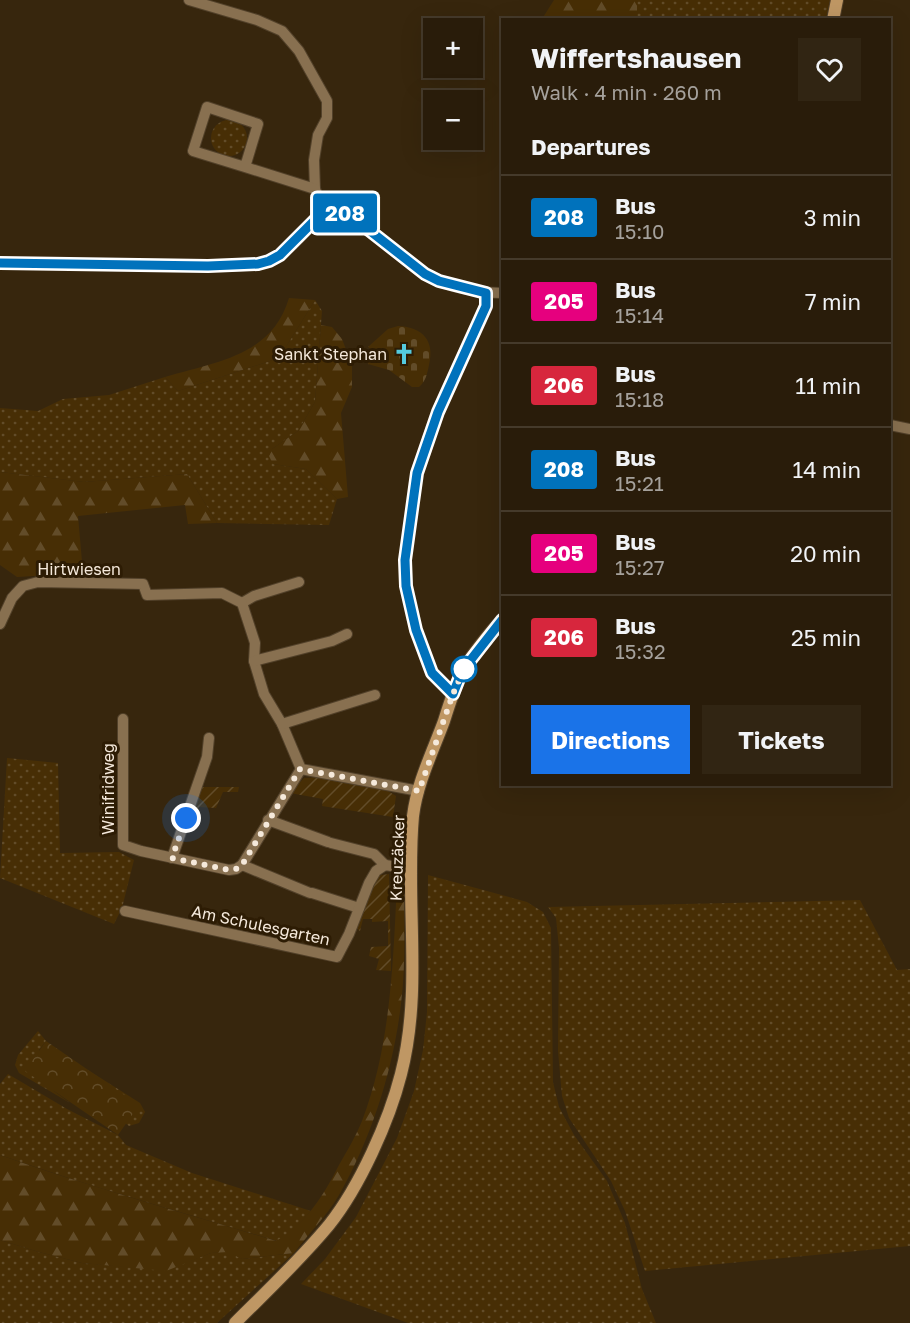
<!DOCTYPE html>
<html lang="en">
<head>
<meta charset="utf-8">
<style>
  :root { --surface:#291c0a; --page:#312513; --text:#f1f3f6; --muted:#a5a19c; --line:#453a2b; --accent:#1a73e8 }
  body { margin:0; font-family:"Golos Text",sans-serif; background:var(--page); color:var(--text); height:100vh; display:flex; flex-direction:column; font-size:22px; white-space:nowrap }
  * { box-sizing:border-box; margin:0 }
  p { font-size:20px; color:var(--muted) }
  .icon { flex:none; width:33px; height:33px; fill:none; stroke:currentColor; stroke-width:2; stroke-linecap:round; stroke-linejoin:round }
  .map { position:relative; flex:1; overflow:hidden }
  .drawer { position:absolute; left:501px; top:18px; width:390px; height:768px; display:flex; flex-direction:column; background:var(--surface); border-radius:0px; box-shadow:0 6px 24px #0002,0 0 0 2px var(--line) }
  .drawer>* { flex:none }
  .badge { padding:0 12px; border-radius:4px; font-size:21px; line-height:39px }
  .fabs { position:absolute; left:423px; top:18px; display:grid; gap:12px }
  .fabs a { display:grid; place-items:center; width:60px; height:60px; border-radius:0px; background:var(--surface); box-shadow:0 6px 24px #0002,0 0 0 2px var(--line); font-size:30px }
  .you { position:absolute; width:30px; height:30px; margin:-15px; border:4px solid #fff; border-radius:50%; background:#1a73e8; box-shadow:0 0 0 9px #1a73e833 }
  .map>.badge { position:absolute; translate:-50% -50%; box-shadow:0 0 0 3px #fff }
  h2 { padding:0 30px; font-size:22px; line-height:54px }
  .round { display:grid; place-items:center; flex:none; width:63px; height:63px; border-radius:0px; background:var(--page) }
  .headline { display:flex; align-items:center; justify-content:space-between; height:102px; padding:0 30px }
  h1 { font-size:28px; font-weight:700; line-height:45px }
  .action { display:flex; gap:12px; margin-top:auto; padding:12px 30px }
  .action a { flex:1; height:69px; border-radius:0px; background:var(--accent); color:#fff; font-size:24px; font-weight:700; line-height:69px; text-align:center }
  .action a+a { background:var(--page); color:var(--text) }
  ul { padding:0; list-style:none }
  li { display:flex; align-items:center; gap:18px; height:84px; padding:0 30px; border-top:2px solid var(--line) }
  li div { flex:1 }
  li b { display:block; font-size:22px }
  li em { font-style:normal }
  li .badge { min-width:66px; font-weight:700; text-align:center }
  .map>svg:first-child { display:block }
</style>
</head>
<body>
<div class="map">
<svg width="910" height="1323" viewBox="0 0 910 1323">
  <defs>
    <pattern id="grass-dots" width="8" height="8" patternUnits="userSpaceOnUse" patternTransform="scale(1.5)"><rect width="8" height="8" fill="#472e05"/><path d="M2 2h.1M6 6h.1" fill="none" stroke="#624c29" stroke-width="1.8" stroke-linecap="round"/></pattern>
    <pattern id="forest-firs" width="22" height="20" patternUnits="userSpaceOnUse" patternTransform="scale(1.5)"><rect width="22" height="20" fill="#472e05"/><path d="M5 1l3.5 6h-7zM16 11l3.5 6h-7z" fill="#624c29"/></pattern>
    <pattern id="cemetery-stones" width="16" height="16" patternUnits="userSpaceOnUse" patternTransform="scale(1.5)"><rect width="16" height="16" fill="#472e05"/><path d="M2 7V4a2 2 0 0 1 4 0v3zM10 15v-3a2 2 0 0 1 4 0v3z" fill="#624c29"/></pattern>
    <pattern id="park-crowns" width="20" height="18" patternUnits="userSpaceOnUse" patternTransform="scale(1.5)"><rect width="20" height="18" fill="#472e05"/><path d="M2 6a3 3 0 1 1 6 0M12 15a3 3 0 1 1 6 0" fill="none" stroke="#624c29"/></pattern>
    <pattern id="garden-furrows" width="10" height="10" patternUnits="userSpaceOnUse" patternTransform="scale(1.5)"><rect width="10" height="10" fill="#472e05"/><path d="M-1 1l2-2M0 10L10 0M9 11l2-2" fill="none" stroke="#624c29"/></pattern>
  </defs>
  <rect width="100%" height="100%" fill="#37260d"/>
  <!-- grass -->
  <g fill="url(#grass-dots)">
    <path d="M637,0h193l-4,19 -189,1z"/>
    <circle cx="229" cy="138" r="18"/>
    <path d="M315,300l7,11 -7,91 -17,29 -26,18 1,15 33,5 31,30 -8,26 -112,-2 -30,-49 -103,8 -84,-10v-64l38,3 25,-12 46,-4 56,-18 13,14 101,-33z"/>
    <path d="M7,758l51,5 2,90 59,-1 15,8 -12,48 -8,16 -114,-46z"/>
    <path d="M428,875l99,27 16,10 8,16 2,154 6,25 15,28 33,46 18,42 17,66 14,34h-248l-107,-39 24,-25 31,-42 41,-79 17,-47 9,-41 4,-38z"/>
    <path d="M860,900l37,70 13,-1v277l-265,25 -20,-60 -14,-30 -42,-63 -7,-22 -4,-45 1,-103 -3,-30 -8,-11z"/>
    <path d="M38,1031l8,10 -7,9 15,41 16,12 -51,-30 -4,-8 3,-10z"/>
    <path d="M81,1070h7l52,33 5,9 -6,11 -10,3 -5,-4z"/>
    <path d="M8,1074l59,35 51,26 8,10 66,28 119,38 -20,22 -14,8c-93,-28 -186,-54 -277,-86v-71z"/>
    <path d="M0,1240l39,12 43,11 84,7 45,-17 17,-2 14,8 52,-6 -77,70h-217z"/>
  </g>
  <!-- forest -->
  <g fill="url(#forest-firs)">
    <path d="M554,0h83v19h-95z"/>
    <path d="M289,298l26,2 -36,58 -101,33 -13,-14c51,-15 107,-21 124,-79z"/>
    <path d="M321,325l11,2 10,12 10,26v22l-11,26 7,84 -11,2 -31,-30 -33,-5 -4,-8 3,-7 26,-18 17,-29z"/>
    <path d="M0,472l84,10 103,-8 30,49 -29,1 -3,-19 -107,11 5,57 -66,4 -17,-12z"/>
    <path d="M397,883l7,1c0,40 2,80 -3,120 -8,66 -29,133 -62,191 -12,21 -31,39 -45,58l-52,6 -14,-7 -17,1 -45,18 -84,-8 -43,-11 -39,-12v-85c91,32 184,58 276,86 29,-16 48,-46 63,-76 8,-14 17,-29 23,-44 29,-76 31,-158 35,-238z"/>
  </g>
  <!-- cemetery -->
  <path fill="url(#cemetery-stones)" d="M398,326c25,1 37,15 31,39 -2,9 -3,16 -10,22h-7l-23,-17 -21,-6 1,-3 -5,-3v-3l9,6 4,-7 -9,-7 20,-18z"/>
  <!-- park -->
  <path fill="url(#park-crowns)" d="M46,1041l93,64 -21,30 -93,-64z"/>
  <!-- garden -->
  <g fill="url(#garden-furrows)">
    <path d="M318,777l70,14 8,5 -3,21 -71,-11 1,-7 -33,-6 14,-15z"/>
    <path d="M199,787h40l-1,5h-15l-7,16 -17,-1 -1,16 -11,-1z"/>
    <path d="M389,874l2,97 -15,-1 3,-11 -10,-3 2,-9 17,-1v-25l-16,1v-3h-9l-3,12 -5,-4 19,-47 7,-5z"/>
  </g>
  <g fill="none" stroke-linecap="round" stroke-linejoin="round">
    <defs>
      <g id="street">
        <path d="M189,0l68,20 25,11 17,20 28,50v17l-9,17 -4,25 1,29 4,10 8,9c30,1 71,51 99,67 22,12 52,18 76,18"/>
        <path d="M245,167l-52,-16 14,-44 51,17 -13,43 70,22"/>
        <path d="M0,263l233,3c13,-1 27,-1 38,-6 20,-9 40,-36 56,-52"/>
        <path d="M890,425l20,4"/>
        <path d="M242,603l12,-7 45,-14"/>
        <path d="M0,624l12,-26 11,-12 15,-4 105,2 4,11 75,-2 20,10 13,40 -1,18 10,33 18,30 19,45 118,22"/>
        <path d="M254,661l78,-20 15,-7"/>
        <path d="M453,694l-21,-21 -16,-43 -10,-44 -1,-26 12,-87 21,-61 48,-105v-14"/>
        <path d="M123,719v126l18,6 88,19 7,-1 6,-4 59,-96"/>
        <path d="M282,724l93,-29"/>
        <path d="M268,820l60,22"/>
        <path d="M331,843l43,11 11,11"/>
        <path d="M172,858l35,-101 2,-19"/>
        <path d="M242,865l68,28"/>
        <path d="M312,893l47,15"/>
        <path d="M125,911l212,46 12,-23 20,-51 7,-12 9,-6 26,4"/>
      </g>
      <g id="secondary">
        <path d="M833,20l4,-20"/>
        <path d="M235,1323c32,-32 65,-63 94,-98 31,-39 60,-104 72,-151 22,-85 4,-172 12,-258 4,-33 20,-65 31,-95 5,-16 10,-32 17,-47 7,-14 30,-43 41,-54"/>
      </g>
    </defs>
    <!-- street casing -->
    <use href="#street" stroke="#52412a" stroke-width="12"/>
    <!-- secondary casing -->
    <use href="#secondary" stroke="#52412a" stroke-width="14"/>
    <!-- street -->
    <use href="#street" stroke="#887050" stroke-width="10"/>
    <!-- secondary -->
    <use href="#secondary" stroke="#bf9764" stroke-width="12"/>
  </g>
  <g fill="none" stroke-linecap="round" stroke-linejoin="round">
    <defs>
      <path id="line" d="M0,263l208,3 50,-2 11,-3 11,-6 47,-47h10l14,8 74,58 14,7 47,12v13l-48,106 -21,61 -12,87 1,26 10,44 16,43 21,21 9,-23 40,-51"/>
    </defs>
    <!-- line casing -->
    <use href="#line" stroke="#fff" stroke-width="14"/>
    <!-- line -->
    <use href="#line" stroke="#0072bc" stroke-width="9"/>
    <!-- walk -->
    <path stroke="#f5e9db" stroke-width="6" stroke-dasharray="0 10.8" d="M186,818l-14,40 57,12 7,-1 6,-4 58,-96 119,22 34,-97 11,-25"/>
  </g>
  <!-- icons -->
  <defs>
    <symbol id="church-bare" viewBox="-9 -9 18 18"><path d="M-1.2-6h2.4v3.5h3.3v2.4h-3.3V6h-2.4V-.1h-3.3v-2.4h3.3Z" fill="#54cade" stroke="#2d1c04" stroke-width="2.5" paint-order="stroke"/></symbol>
  </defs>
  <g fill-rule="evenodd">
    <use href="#church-bare" x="389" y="339" width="30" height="30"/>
  </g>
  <!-- markers -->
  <circle fill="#fff" stroke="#0072bc" stroke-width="3" cx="464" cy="669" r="12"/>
  <g text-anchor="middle" stroke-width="6" stroke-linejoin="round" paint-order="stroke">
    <!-- poi labels -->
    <g font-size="16" fill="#f5e9db" stroke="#2d1c04" text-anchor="end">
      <text x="387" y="360">Sankt Stephan</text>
    </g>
    <!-- street labels -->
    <g font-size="16" fill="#f5e9db" stroke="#2d1c04">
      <text x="79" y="575">Hirtwiesen</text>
      <text transform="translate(108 789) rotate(-90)" y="6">Winifridweg</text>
      <text transform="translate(397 858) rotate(-88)" y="6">Kreuzäcker</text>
      <text transform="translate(261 925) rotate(12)" y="6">Am Schulesgarten</text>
    </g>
  </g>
</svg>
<div class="fabs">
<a>+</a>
<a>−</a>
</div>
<div class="you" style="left:186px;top:818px"></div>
<b class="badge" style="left:345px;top:213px;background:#0072bc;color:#fff">208</b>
<section class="drawer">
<div class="headline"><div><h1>Wiffertshausen</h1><p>Walk · 4 min · 260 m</p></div><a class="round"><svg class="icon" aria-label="heart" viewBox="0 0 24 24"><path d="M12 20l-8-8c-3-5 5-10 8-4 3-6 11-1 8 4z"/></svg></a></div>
<h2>Departures</h2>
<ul>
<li><span class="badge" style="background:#0072bc;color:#fff">208</span><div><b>Bus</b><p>15:10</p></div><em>3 min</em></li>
<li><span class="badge" style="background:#e6007e;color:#fff">205</span><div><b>Bus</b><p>15:14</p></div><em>7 min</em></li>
<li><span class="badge" style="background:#d7263d;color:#fff">206</span><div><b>Bus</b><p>15:18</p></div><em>11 min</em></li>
<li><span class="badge" style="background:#0072bc;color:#fff">208</span><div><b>Bus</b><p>15:21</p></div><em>14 min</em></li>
<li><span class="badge" style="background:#e6007e;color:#fff">205</span><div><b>Bus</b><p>15:27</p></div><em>20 min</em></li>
<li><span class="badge" style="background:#d7263d;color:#fff">206</span><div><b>Bus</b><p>15:32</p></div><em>25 min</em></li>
</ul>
<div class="action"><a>Directions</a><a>Tickets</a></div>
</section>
</div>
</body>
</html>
